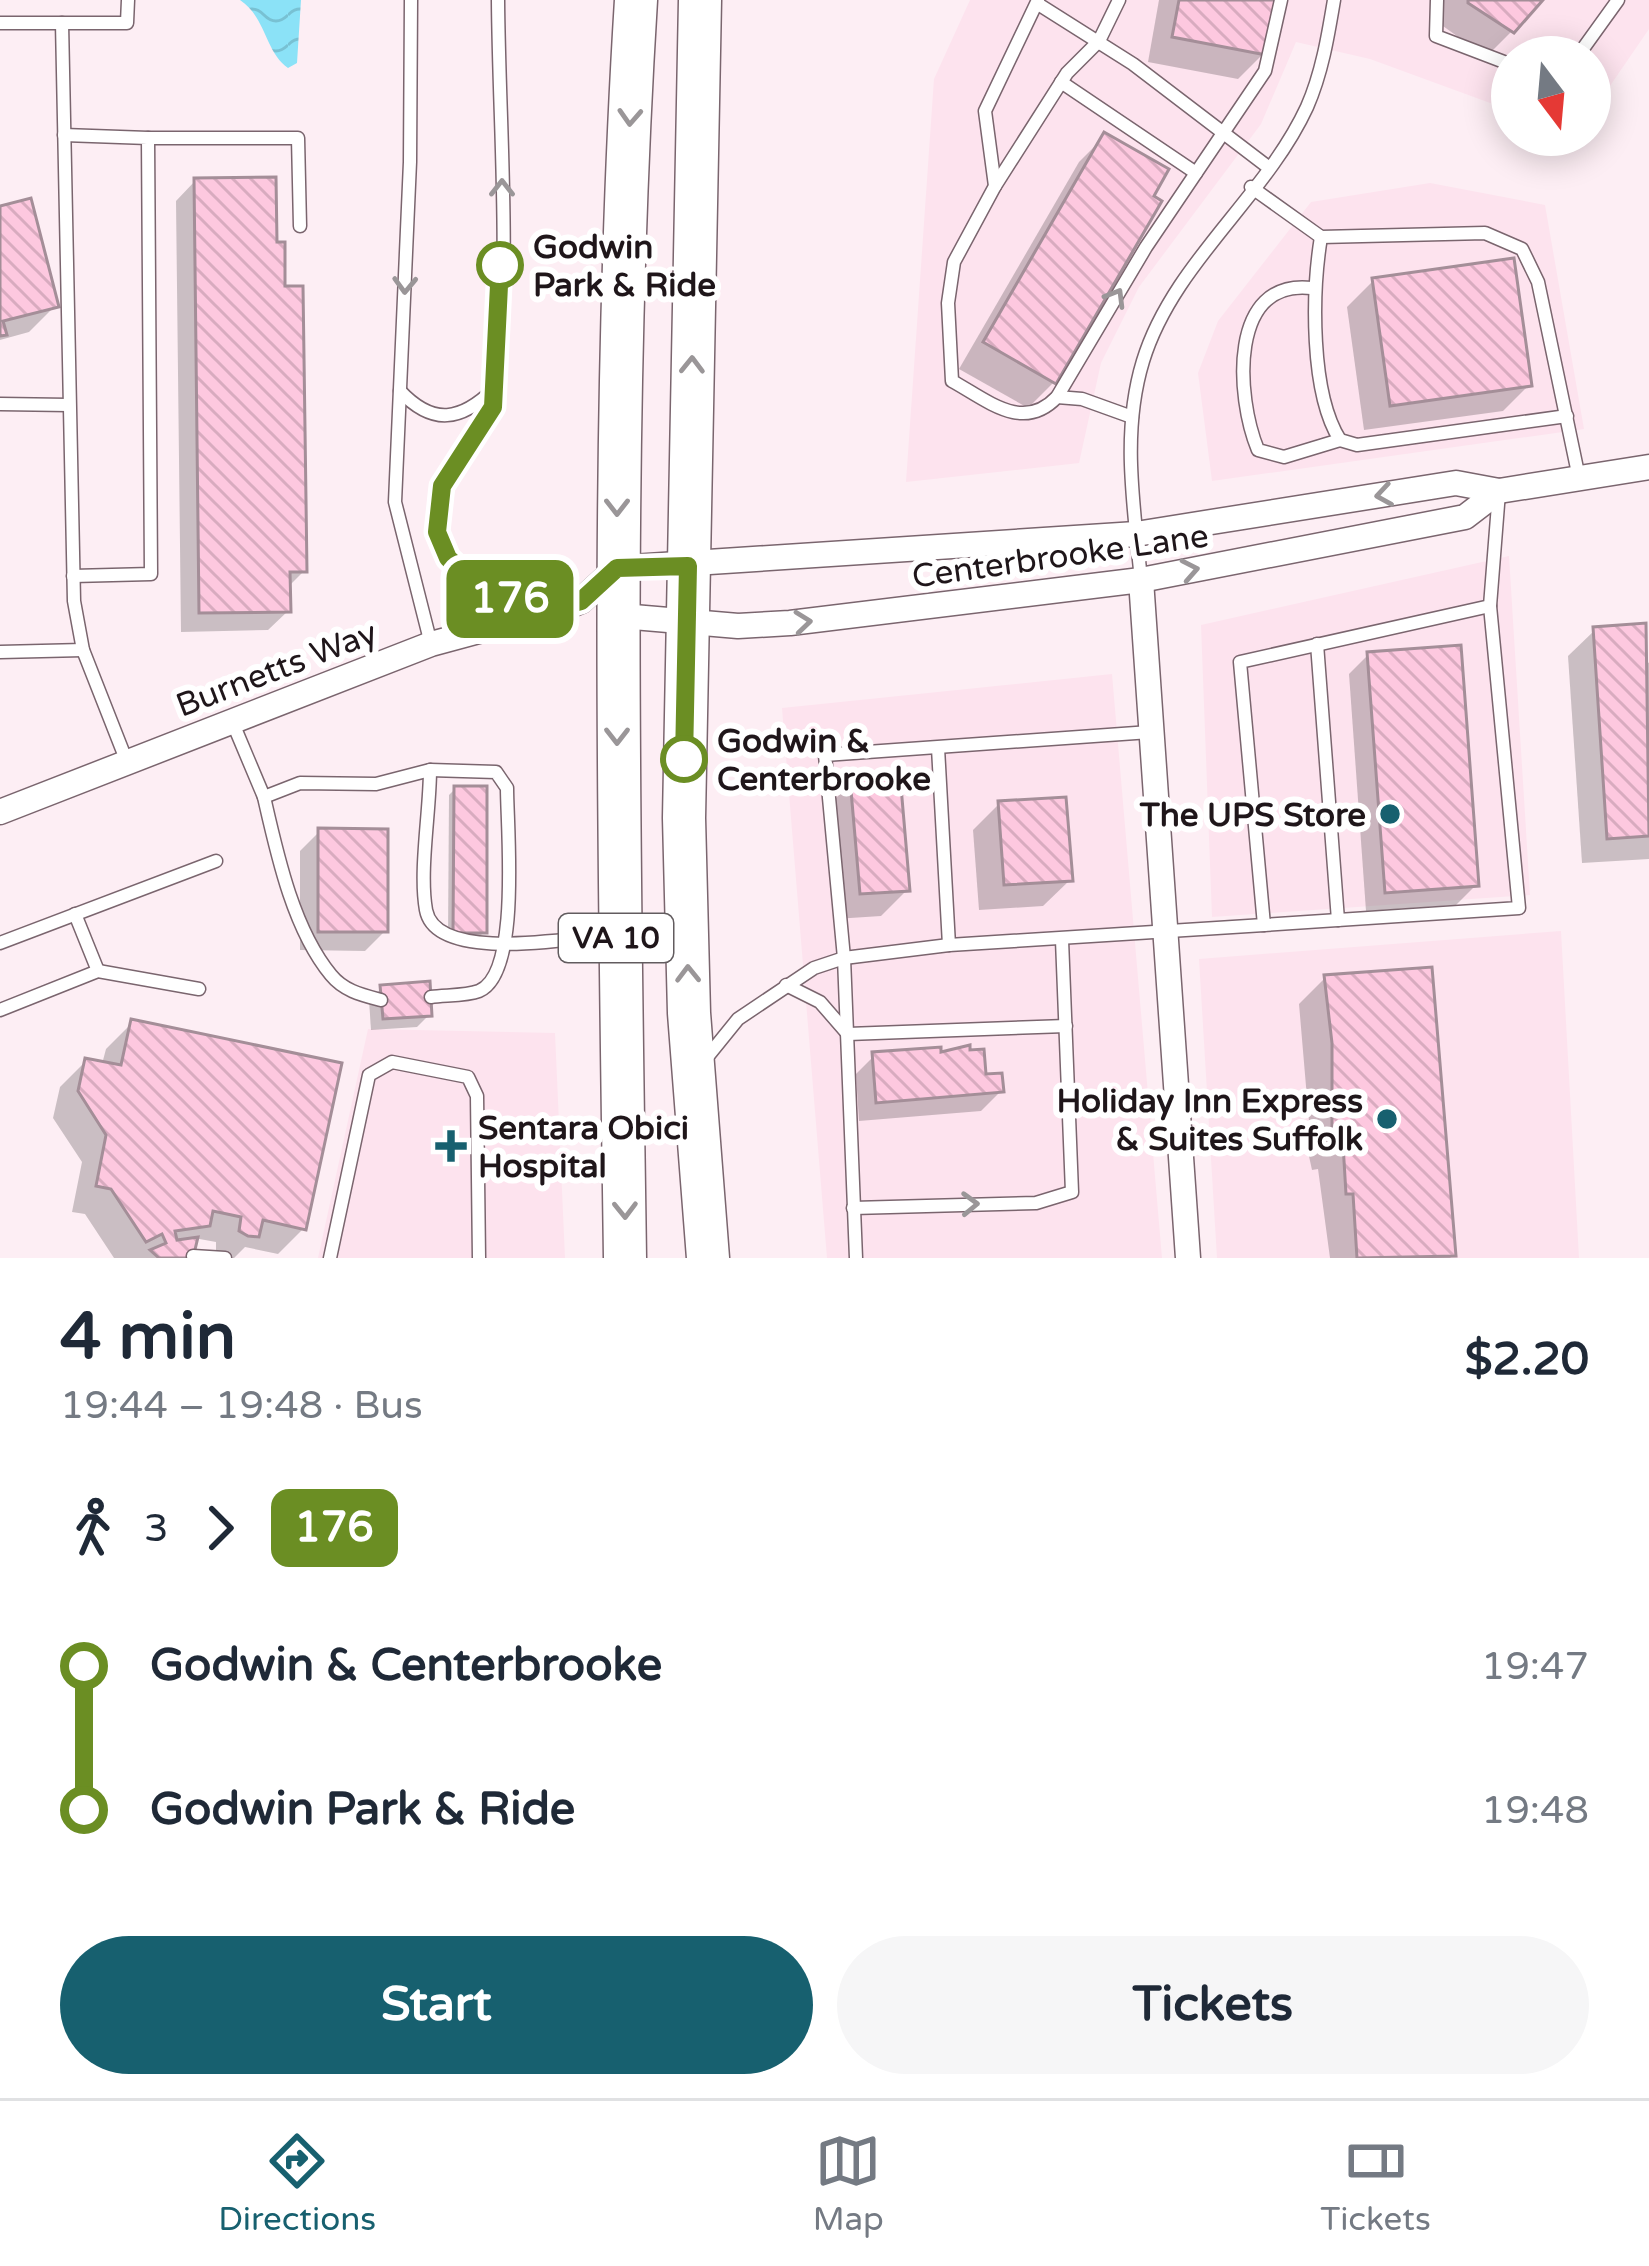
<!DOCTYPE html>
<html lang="en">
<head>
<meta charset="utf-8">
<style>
  :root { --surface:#fff; --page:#f6f6f7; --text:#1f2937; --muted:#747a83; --line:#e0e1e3; --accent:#17606f }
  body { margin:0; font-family:"Varela Round",sans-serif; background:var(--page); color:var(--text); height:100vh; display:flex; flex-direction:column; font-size:45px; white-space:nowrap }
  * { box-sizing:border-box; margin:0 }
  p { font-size:39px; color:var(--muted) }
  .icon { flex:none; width:66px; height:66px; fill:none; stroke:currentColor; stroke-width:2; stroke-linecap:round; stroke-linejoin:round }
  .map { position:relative; height:1258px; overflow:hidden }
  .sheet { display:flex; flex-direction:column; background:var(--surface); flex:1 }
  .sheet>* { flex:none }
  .badge { padding:0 24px; border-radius:18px; font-size:42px; line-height:78px }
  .needle { width:78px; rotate:164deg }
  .controls { position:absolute; left:1491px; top:36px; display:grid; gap:24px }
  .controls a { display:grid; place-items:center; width:120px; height:120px; border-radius:50%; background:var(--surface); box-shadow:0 6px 30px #0003; font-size:60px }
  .map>.badge { position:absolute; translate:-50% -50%; box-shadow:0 0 0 6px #fff }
  .legs { display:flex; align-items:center; gap:18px; height:132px; padding:0 60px; font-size:39px }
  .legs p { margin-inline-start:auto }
  .head { display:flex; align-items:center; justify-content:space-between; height:204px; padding:0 60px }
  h1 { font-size:66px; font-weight:700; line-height:90px }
  .cta { display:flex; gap:24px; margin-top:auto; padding:24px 60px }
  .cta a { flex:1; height:138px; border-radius:72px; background:var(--accent); color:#fff; font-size:48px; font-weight:700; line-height:138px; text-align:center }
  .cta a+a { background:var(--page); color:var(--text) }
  ul { padding:0 60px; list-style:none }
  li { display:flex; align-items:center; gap:42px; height:144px; font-size:45px }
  li i { display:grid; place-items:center; width:18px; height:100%; margin:0 15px; background:currentColor }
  li i::after { content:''; width:30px; height:30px; margin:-15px; border:9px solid; border-radius:50%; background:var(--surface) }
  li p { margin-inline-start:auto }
  li:first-child i { background:linear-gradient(#0000 50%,currentColor 0) }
  li:last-child i { background:linear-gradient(currentColor 50%,#0000 0) }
  .menu { display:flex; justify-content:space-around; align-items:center; height:168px; border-top:3px solid var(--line); background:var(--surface); font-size:33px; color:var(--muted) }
  .menu a { display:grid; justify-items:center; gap:6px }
  .menu .current { color:var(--accent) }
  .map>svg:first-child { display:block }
</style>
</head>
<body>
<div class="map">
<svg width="1649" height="1258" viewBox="0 0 1649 1258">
  <defs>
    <pattern id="water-waves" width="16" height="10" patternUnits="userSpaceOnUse" patternTransform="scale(3)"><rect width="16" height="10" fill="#8be2f7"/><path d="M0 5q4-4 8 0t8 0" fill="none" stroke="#78c1d3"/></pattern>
    <pattern id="building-back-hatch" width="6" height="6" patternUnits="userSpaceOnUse" patternTransform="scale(3)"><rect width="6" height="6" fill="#fdc8df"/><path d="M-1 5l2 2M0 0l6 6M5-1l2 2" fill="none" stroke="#d8abbf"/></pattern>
  </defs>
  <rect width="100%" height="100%" fill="#fdeef4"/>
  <!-- built -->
  <g fill="#fde3ee">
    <path d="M970,0h679v29l-59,86v-58h-78v54l-142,-52 -74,-17 -35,82 -122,163 -38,76 -22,100 -173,19 28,-403z"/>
    <path d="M1430,183l115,22 39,224 -372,52 -14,-108 20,-52 93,-119z"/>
    <path d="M1509,556l21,339 -318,22 -11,-292z"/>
    <path d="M1112,674l50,584h-335l-45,-550z"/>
    <path d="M1561,931l18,327h-362l-18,-299z"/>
    <path d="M368,1029l187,4 10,225h-247z"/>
  </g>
  <!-- water -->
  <path fill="url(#water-waves)" d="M240,0h61l-4,63 -9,5c-23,-16 -22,-51 -48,-68z"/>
  <!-- shadow -->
  <g fill="#0003">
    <path d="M1159,0h115l-10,53 -26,26 -90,-17z"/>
    <path d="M1440,0h103l-57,57 -50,-36 7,-10 -7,-5z"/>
    <path d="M1105,136l45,61 -96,185 -26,26 -69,-39 120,-207z"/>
    <path d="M195,181l79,65 30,325 -16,16v24l-20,19 -87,2 -5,-431z"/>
    <path d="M0,209l55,97 -26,26 -29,8z"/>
    <path d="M1373,281l156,104 -26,26 -139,19 -17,-123z"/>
    <path d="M1595,630l54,33v196l-67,4 -14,-207z"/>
    <path d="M1369,654l107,231 -20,20 -90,6 -17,-237z"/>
    <path d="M852,782l55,108 -26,26 -46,3 -9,-111z"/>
    <path d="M455,789l29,143 -6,6h-30l1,-143z"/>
    <path d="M999,804l71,76 -27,26 -64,4 -6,-80z"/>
    <path d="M320,831l65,100 -20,20 -65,-1v-99z"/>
    <path d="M1325,978l128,277 -3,3h-120l-12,-89 -6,1 -7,-32 5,-5 -11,-129z"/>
    <path d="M382,988l47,27 -12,12 -46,3 -2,-30z"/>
    <path d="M132,1023l172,205 -26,26 -33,-7 -11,11h-18v-16l-22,-4 -4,20h-76l-29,-44 -13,-2 10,-50 -29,-44 7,-31 26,-26 16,3 4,-15z"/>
    <path d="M876,1054l108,23 17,14 -20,20 -122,10 -3,-47z"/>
  </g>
  <!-- building -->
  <g fill="url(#building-back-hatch)" stroke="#a48e98" stroke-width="3">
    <path d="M1179,0h98l-11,55 -94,-18z"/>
    <path d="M1543,0l-29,33 -46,-30v-3z"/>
    <path d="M1104,132l65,37 -15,27 8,5 -106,183 -73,-42z"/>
    <path d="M276,177l1,65h8v44h18l4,286h-17l1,40 -92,1 -5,-435z"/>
    <path d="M31,198l28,109 -56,14 4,14 -7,1v-130z"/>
    <path d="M1514,258l18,128 -142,20 -18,-128z"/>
    <path d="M1646,623l3,213 -42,3 -14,-212z"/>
    <path d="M1461,645l18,241 -94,7 -18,-241z"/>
    <path d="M900,775l10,116 -50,3 -10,-115z"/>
    <path d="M454,786h33v147h-34z"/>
    <path d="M1066,797l7,84 -69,4 -6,-84z"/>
    <path d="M318,828l70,1v103h-70z"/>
    <path d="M1432,967l24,289 -99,2 -4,-64h-7l-3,-50 -6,1 -1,-17 -4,1v-86l-8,-68z"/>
    <path d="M430,981l2,35 -49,3 -3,-34z"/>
    <path d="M131,1019l211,44 -36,167 -43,-10 -4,17 -11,-1 -9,-5 2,-14 -28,-6 -3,15 -35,5 2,9 21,-3 -5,21h-34l-9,-8 16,-7 -4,-9 -16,8 -35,-53 -15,-3 10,-51 -28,-44 7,-33 36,7z"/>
    <path d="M970,1045v5l14,-1 2,25 16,-1 2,19 -128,11 -4,-51 69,-5v5z"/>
  </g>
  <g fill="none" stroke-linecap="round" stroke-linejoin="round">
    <defs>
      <g id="lane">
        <path d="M411,0l-1,162 -15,340 36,142"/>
        <path d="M498,0c1,130 14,266 -3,396 -7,55 -71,79 -56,140 10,44 62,58 98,76"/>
        <path d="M1038,0l-53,111 10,75 -41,76 -6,41 4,78c35,19 71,52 105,16l89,-150 119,-176 16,-71"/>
        <path d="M1437,0l-1,36 76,29"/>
        <path d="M1038,4l95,60 135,103"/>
        <path d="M0,23h62"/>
        <path d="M1577,57l41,-57"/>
        <path d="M1061,82l135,91"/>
        <path d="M64,135l84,3 3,436 -78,2"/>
        <path d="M148,138h150l2,88"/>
        <path d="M995,186l72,-113 32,-32 20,-41"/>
        <path d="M1251,187l70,50 164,-4 37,16 16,33 41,196"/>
        <path d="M1321,237c-9,55 -11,156 19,203l17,5 210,-29"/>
        <path d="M1312,288c-84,-10 -76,109 -54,162l26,7 56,-17"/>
        <path d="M400,391c33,35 61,30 94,-2"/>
        <path d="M1057,397l25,2 50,18"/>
        <path d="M0,404l69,1"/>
        <path d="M1141,580c-7,-74 -20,-147 2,-219 30,-98 122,-163 164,-254 15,-34 21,-71 27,-107"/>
        <path d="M1317,644l21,276"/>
        <path d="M0,652l83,-2"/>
        <path d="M232,721l32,76 36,-14 76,1 54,-14c0,41 -11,101 -4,140 10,54 147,28 189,24"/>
        <path d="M938,748l11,197"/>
        <path d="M127,762l-44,-112 -9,-49 -12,-578h65l1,-23"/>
        <path d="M430,770l66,2 11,16c0,41 14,186 -28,203 -13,5 -34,4 -48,6"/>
        <path d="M264,797c13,57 29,132 67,178 13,16 31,20 50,25"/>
        <path d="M75,914l23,57"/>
        <path d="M1264,925l255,-17 -29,-302"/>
        <path d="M0,943l216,-82"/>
        <path d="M786,985l34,17 27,31"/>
        <path d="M0,1010l98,-39 101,18"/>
        <path d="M848,1034l218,-8"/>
        <path d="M704,1061l34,-42 76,-51 30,-10 105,-13 315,-20 -24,-263 250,-56 9,-114"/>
        <path d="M853,1208l183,-5 36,-11 -10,-252"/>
        <path d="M193,1256l32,2"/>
        <path d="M330,1258l39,-183 23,-13 76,15 9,19 2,162"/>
        <path d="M856,1258l-12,-300 -19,-203 325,-23"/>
      </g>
      <g id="street">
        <path d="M1141,580l47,678"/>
        <path d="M610,615l128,11 52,-3 351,-43 324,-63 34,-26"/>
        <path d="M0,812l431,-168 133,-36 17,-7 36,-33 519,-34 320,-51 43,8 150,-24"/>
      </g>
      <g id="highway">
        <path d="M700,0l-16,818 5,195 19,245"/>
        <path d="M625,1258c-6,-420 -15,-839 11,-1258"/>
      </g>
    </defs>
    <!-- lane casing -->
    <use href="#lane" stroke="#7a656e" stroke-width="15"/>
    <!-- street casing -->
    <use href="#street" stroke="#7a656e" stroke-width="27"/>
    <!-- highway casing -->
    <use href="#highway" stroke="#7a656e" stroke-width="45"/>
    <!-- lane -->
    <use href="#lane" stroke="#fff" stroke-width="12"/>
    <!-- street -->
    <use href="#street" stroke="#fff" stroke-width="24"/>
    <!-- highway -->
    <use href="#highway" stroke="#fff" stroke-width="42"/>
  </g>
  <!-- one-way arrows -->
  <defs><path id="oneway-chevron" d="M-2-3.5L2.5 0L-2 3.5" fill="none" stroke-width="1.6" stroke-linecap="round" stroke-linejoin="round" transform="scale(3)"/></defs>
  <g stroke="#9a9698">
    <use href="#oneway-chevron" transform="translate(630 117) rotate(93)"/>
    <use href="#oneway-chevron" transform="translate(502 188) rotate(-90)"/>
    <use href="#oneway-chevron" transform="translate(405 285) rotate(92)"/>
    <use href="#oneway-chevron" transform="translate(1116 297) rotate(-59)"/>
    <use href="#oneway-chevron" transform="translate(692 365) rotate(-89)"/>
    <use href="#oneway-chevron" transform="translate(1384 495) rotate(171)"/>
    <use href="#oneway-chevron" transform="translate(617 507) rotate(90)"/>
    <use href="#oneway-chevron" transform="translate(1190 570) rotate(-11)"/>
    <use href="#oneway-chevron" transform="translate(803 622) rotate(-6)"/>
    <use href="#oneway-chevron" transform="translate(617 736) rotate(90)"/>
    <use href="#oneway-chevron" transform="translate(688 974) rotate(-91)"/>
    <use href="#oneway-chevron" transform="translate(970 1204) rotate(-2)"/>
    <use href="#oneway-chevron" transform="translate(625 1210) rotate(89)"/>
  </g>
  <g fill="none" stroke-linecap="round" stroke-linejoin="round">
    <defs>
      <path id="line-1" d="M500,265l-7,142 -51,79 -5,46 11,26 22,21 68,34 43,-12 36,-33 71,-2 -4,193"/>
    </defs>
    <!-- line-1 casing -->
    <use href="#line-1" stroke="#fff" stroke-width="27"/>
    <!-- line-1 -->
    <use href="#line-1" stroke="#6b8e23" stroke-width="18"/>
  </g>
  <!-- markers -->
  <g fill="#fff" stroke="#6b8e23" stroke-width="6">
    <circle cx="500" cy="265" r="21"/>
    <circle cx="684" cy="759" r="21"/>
  </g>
  <g fill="#17606f" stroke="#fff" stroke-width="4.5">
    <circle cx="1390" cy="814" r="12"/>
    <circle cx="1387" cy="1119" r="12"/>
    <path d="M445 1128h12v12h12v12h-12v12h-12v-12h-12v-12h12z"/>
  </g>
  <g text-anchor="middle" stroke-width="12" stroke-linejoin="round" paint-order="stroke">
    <!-- shield labels -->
    <rect fill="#fff" stroke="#625c5f" stroke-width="3" x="559" y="914" width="114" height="48" rx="9"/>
    <g font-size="30" font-weight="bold" fill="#1f161a">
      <text x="616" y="948">VA 10</text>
    </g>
    <!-- stop labels -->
    <g font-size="33" font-weight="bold" fill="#1f161a" stroke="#fff" text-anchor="start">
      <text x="533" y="258">Godwin<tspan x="533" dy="38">Park &amp; Ride</tspan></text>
      <text x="717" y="752">Godwin &amp;<tspan x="717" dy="38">Centerbrooke</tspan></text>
    </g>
    <!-- street labels -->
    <g font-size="33" fill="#1f161a" stroke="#fff">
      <text transform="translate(1060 555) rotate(-8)" y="12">Centerbrooke Lane</text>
      <text transform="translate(276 668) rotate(-21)" y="12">Burnetts Way</text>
    </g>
    <!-- poi labels -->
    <g font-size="33" font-weight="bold" fill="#1f161a" stroke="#fff" text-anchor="end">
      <text x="1366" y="826">The UPS Store</text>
      <text x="1363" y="1112">Holiday Inn Express<tspan x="1363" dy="38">&amp; Suites Suffolk</tspan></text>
      <text x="478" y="1139" text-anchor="start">Sentara Obici<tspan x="478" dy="38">Hospital</tspan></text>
    </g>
  </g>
</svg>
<div class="controls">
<a><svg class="needle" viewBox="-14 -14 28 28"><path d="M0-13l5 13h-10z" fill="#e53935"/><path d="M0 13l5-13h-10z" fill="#747a83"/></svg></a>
</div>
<b class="badge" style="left:510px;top:599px;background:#6b8e23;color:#fff">176</b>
</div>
<section class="sheet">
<div class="head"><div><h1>4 min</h1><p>19:44 – 19:48 · Bus</p></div><b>$2.20</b></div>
<div class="legs"><svg class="icon" aria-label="walk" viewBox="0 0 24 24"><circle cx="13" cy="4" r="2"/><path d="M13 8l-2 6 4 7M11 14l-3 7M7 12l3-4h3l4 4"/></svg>3<svg class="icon" aria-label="forward" viewBox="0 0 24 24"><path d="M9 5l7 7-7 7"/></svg><b class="badge" style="background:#6b8e23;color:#fff">176</b></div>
<ul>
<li><i style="color:#6b8e23"></i><b>Godwin &amp; Centerbrooke</b><p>19:47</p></li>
<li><i style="color:#6b8e23"></i><b>Godwin Park &amp; Ride</b><p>19:48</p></li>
</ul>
<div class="cta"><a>Start</a><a>Tickets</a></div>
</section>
<nav class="menu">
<a class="current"><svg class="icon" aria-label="directions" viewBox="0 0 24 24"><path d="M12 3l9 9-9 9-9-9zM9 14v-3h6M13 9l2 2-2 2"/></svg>Directions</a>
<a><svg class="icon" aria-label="map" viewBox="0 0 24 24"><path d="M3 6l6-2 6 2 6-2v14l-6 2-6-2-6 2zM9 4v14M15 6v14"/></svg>Map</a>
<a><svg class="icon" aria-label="tickets" viewBox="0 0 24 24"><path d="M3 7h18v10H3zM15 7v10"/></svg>Tickets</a>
</nav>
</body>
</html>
